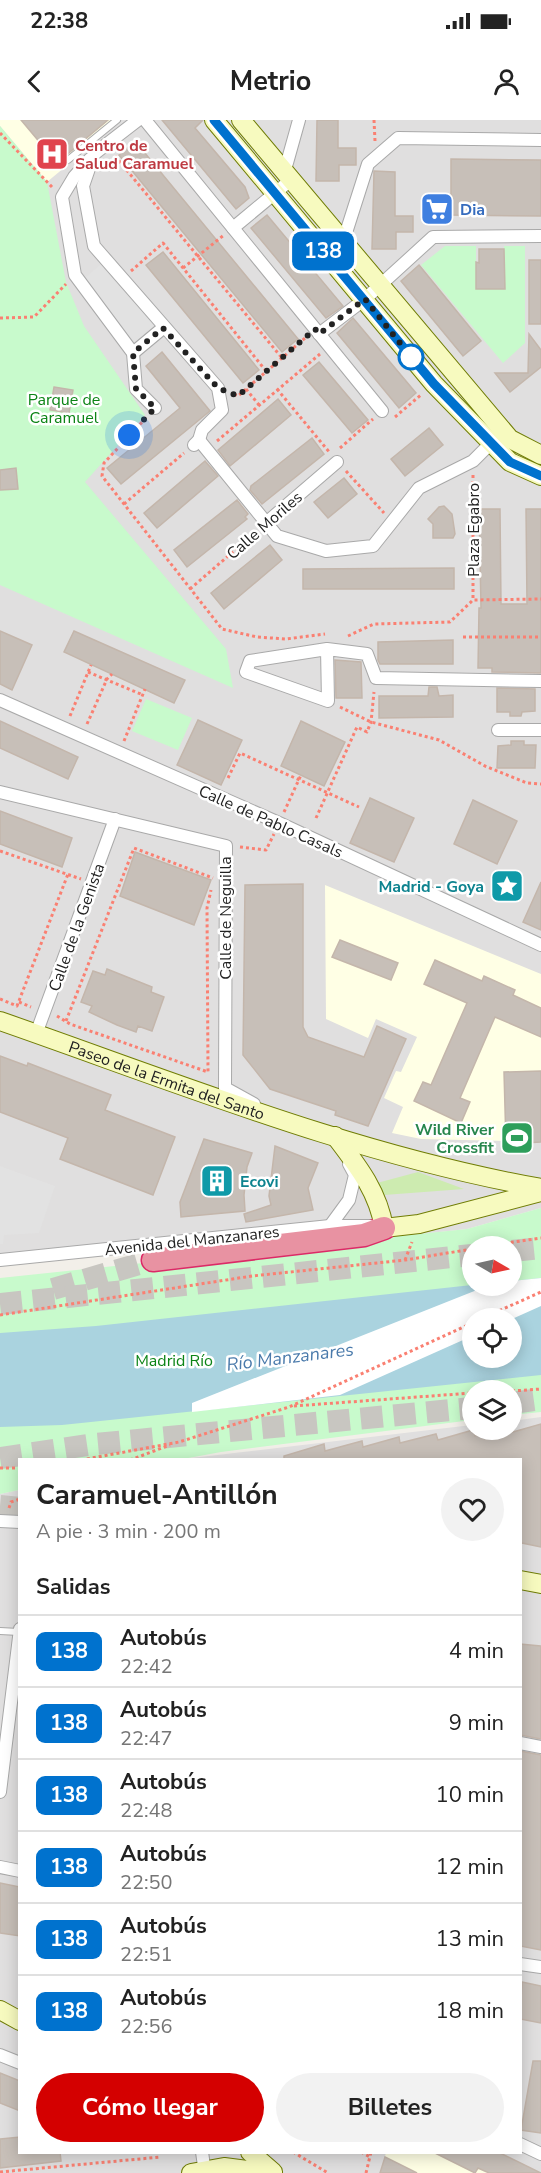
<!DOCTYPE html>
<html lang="es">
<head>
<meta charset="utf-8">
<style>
  :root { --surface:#fff; --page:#f2f2f2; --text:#222; --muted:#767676; --line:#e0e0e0; --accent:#d40000 }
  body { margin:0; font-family:"Nunito Sans",sans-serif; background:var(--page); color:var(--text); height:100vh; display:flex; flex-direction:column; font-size:22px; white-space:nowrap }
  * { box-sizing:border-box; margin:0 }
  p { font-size:20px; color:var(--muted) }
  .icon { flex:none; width:33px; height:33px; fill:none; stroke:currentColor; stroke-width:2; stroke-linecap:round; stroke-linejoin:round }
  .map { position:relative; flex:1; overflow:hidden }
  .sheet { position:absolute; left:18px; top:1338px; width:504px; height:696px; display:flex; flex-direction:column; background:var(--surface); border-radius:0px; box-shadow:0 3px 15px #0003 }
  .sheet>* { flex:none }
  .badge { padding:0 12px; border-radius:9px; font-size:21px; line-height:39px }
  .needle { width:39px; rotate:99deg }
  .controls { position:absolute; left:462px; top:1116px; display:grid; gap:12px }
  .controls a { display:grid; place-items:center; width:60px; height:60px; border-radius:50%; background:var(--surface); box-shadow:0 3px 15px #0003; font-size:30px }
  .you { position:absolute; width:30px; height:30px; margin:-15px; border:4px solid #fff; border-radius:50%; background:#1a73e8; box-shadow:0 0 0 9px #1a73e833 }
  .map>.badge { position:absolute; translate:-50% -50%; box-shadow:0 0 0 3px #fff }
  h2 { padding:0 18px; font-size:22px; line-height:54px }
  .round { display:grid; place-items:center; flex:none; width:63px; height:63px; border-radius:32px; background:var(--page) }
  .summary { display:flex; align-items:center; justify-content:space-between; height:102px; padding:0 18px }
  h1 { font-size:28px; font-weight:700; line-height:45px }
  .button { display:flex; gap:12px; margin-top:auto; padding:12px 18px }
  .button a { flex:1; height:69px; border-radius:36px; background:var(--accent); color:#fff; font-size:24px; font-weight:700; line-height:69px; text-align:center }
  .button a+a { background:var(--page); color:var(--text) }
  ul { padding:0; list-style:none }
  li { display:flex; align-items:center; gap:18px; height:72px; padding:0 18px; border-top:2px solid var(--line) }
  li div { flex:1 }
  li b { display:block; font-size:22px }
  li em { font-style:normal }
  li .badge { min-width:66px; font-weight:700; text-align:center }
  .status { display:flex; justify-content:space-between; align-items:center; height:42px; padding:0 30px; background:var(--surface); direction:ltr }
  .status svg { height:16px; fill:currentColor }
  header { display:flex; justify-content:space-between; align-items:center; height:78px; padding:0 18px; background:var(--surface); font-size:27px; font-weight:700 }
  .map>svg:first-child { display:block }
</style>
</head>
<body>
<div class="status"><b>22:38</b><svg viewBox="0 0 49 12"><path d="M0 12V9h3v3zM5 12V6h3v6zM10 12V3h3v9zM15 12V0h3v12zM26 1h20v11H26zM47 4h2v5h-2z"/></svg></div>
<header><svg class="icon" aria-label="back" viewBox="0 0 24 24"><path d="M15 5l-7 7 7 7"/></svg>Metrio<svg class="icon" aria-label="person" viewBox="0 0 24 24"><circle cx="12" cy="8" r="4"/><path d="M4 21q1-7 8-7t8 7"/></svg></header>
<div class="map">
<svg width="541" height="2053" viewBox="0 0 541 2053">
  <rect width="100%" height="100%" fill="#f2efe9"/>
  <!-- residential -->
  <g fill="#e0dfdf">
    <path d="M0,0h541v1088l-74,21 -102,11 -35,-14 -330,34z"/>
    <path d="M541,1297v756h-541v-679l19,-4 1,662h500v-692l-337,-1 289,-34v5h40v-9z"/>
  </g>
  <!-- education -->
  <g fill="#ffffe5">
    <path d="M0,0h116l2,3 -71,59 -47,-56z"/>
    <path d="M325,765l216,89v97l-37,1 2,69 -85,-2 -29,-6 11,-26 -19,-9 12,-27 5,1 16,-35 -41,-18 -8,19 -42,-19z"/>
    <path d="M386,2032l112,1 43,20h-124l-32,-16z"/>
  </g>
  <!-- grass -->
  <path fill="#cdebb0" d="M418,1052l46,17 -80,6 -7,-12z"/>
  <!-- park -->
  <g fill="#c8facc" fill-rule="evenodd">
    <path d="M0,6l47,56 19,100 18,44 61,89 -60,67 141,167 7,39 -233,-103z"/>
    <path d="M445,126h31v43h28v-43h21v97l-22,20 -82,-98z"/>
    <path d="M146,579l46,19 -14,32 -46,-19z"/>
    <path d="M541,1088v204l-29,3v-25h-40v30l-251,32 -38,7 -163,1 -1,30 -19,4v-216l467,-49zM472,1126h40v40h-40zM472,1198h40v40h-40z"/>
  </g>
  <!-- parking -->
  <g fill="#e2e2e2">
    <path d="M107,139l54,64 -28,23 -53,-64z"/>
    <path d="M0,1046l55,20 -16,47 -35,2 -1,9h-3z"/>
  </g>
  <!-- water -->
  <path fill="#aad3df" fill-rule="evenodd" d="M541,1158v97l-479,50 -62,2v-94l96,-7 376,-41 40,1v-5zM472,1198h40v40h-40z"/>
  <!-- pier -->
  <path fill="#fff" d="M541,1158v28l-29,13 -40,-1v18l-132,59 -148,17v-9l295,-117h25v-5z"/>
  <!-- building -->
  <g fill="#c7bfb8" stroke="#c4b6ab" stroke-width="1.5">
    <path d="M21,0h87l-51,43z"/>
    <path d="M162,0h41l-8,8 50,59 4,11 -13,11z"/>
    <path d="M317,0h21v28h18v17h-17v16h-23z"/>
    <path d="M135,21l163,198 -16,13 -163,-197z"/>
    <path d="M451,39l90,1v56l-90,-1z"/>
    <path d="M374,51l21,1v44h18v16h-17v17h-24z"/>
    <path d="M267,95l76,91 -17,12 -75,-90z"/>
    <path d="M479,129h25l1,40h-29v-27l3,1z"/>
    <path d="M163,132l96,118 -16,13 -97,-118z"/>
    <rect x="529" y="140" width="12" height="64"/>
    <path d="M419,145l62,76 -18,15 -62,-75z"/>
    <path d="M353,198l63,75 -17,15 -62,-75z"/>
    <path d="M529,214l12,16v17l-31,25 -15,-19h33z"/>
    <path d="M162,232l48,59 -89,73 -14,-16 73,-60 -34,-42z"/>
    <path d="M319,242l49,58 -16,13 -49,-58z"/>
    <path d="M54,267l19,3 -4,23 -19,-3z"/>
    <path d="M278,279l13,16 -61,51 -12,-16z"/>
    <path d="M429,308l14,17 -38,31 -14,-17z"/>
    <path d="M312,318l12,16 -62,50 -12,-14 1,-4z"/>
    <path d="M205,341l13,15 -61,52 -13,-15z"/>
    <path d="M16,348l2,21 -18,1v-20z"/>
    <path d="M344,358l13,16 -29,24 -14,-16z"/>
    <path d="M237,380l11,14 -3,3 2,2 -60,48 -13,-17z"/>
    <path d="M444,386l8,8 3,20 -2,4h-20v-14l-5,-5 11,-12z"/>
    <path d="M479,389h21l1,95h26l-1,-95h15v164l-49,-1v-4h-14l1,-60h2z"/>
    <path d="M270,425l12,15 -58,49 -13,-16z"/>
    <path d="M454,448v21h-151v-20z"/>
    <path d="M0,511l32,14 -20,45 -12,-6z"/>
    <path d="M74,511l111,49 -11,23 -110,-51z"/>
    <path d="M453,520v24h-73l-2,-4v-18z"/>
    <path d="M335,540l26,2 1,36h-26z"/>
    <path d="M429,567h8l2,9 14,-1v22l-74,1v-22h49z"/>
    <path d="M497,568l38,1v22l-13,1 -1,4h-11v-4h-13z"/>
    <path d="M198,600l44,20 -21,45 -44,-20z"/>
    <path d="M0,601l78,36 -10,22 -68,-31z"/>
    <path d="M301,601l44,21 -21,44 -43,-20z"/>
    <path d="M511,621h13v4h12l-1,23h-38l1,-22 13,-1z"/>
    <path d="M370,678l44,20 -20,44 -44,-19z"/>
    <path d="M473,680l44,21 -20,43 -43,-20z"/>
    <path d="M0,691l72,27 -10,29 -62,-23z"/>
    <path d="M135,732l76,28 -17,45 -74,-29z"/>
    <path d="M541,762v48l-18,-8z"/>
    <path d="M303,764v143l5,10 56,20 13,-31 29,13 -38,87 -33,-11 1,-4 -66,-22 -27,-34 2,-170z"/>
    <path d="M340,820l58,23 -7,17 -59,-23z"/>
    <path d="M435,840l47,21 2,-5 31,14 -2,5 28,13v29l-46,-20 -35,81 10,4 -9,21 -47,-22 9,-19 8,3 36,-82 -43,-19z"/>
    <path d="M107,849l45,18 -1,5 13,5 -12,34 -14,-5 -2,6 -19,-7 -28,-13 3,-6 -11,-4 12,-31 12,4z"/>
    <path d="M0,936l27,10 1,-3 83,32 -6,15 70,27 -22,58 -93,-36 8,-21 -68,-26z"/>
    <path d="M541,951v71l-35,2 -2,-72z"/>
    <path d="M204,1019l48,14 -5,14 -3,28 1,16 -64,6 -1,-15z"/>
    <path d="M275,1026l43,17 -10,25 5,22 -67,12 -2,-8 27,-9 -2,-9z"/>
    <path d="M541,1304v123l-19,-4 -2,-3v-80h-236v-4l40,-12 1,7 37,-10 1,6 36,-10 1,6 36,-9 2,6 35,-10 2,6 21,-6h16l1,2z"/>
    <path d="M520,1524l21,2v93l-21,-4z"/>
    <path d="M520,1631l21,4v195l-21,-4z"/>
    <path d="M0,1763l20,4v49l-20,-3z"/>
    <path d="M522,1862l19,4v37l-21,-4z"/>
    <path d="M533,1941h8v72l-20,-3z"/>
    <path d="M0,1953l20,8v30l-20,-8z"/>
    <path d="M20,2017v15h40l1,9 -61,7v-29z"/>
    <path d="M433,2032h65l43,21h-52l-11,-5 -3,5z"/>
    <path d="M385,2037l32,16h-37z"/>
  </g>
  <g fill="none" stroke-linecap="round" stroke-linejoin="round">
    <!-- highway-tunnel -->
    <g stroke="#c8c6c1" stroke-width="22" stroke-dasharray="22 11" stroke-linecap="butt">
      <path d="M512,1131l29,-3"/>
      <path d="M53,1169l100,-29"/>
      <path d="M0,1184l472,-49"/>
      <path d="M512,1283l29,-4"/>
      <path d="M0,1338l95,-14 377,-36"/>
      <path d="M0,1386l20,2"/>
    </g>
    <defs>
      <g id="lane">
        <path d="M68,40l49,-40"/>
        <path d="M0,1511l19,1"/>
      </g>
      <g id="street">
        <path d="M138,0l-44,34 -11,32 11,60 124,142 4,22 -20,20 -3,10 -5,5"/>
        <path d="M145,0l237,291"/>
        <path d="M90,39l-16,18 -12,20 13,78 58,78 3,36 19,19"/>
        <path d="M285,50l14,-50"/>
        <path d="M233,108l59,-49"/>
        <path d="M319,125l25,-6 24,-75 30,-26 143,2"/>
        <path d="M319,214l46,-35 68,-62 108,-1"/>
        <path d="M133,233l30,-25"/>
        <path d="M199,320l78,96 49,15 47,-5 46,-58 54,-27 18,-18"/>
        <path d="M266,403l71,-61"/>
        <path d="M327,529l1,52 -82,-29 4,-11 77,-12 40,5 9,24 165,3"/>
        <path d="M0,580l279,123 262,122"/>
        <path d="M498,610h43"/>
        <path d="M0,672l226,54 -1,242 29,16"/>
        <path d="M36,914l79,-215"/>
        <path d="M330,1106l19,-26 6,-25 -6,-11"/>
        <path d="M0,1140l330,-34h40"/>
        <path d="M0,1401l20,1"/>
        <path d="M520,1623l21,4"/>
        <path d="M0,1672l20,-163"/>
        <path d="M0,1747l20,4"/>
        <path d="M520,1844l21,3"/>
        <path d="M0,1935l20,8"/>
        <path d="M520,2024l21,10"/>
        <path d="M202,2032l3,21"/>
      </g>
      <g id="secondary">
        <path d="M214,0l220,264 76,78 31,14"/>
        <path d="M241,0l269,319 31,16"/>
        <path id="s1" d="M0,901c178,62 355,134 541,167"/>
        <path d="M335,1016c22,29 43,55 49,92l35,-4 122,-32"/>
        <path d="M520,1460l21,4"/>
        <path d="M0,1890l20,11"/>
        <path d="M250,2032l23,20"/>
        <path d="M191,2053l33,-6 48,6"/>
      </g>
      <path id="highway" d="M153,1140l211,-25 20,-7"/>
    </defs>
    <!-- lane casing -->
    <use href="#lane" stroke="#a9a9a9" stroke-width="8"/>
    <!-- street casing -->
    <use href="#street" stroke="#a9a9a9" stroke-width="14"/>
    <!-- secondary casing -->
    <use href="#secondary" stroke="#707d05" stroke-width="20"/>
    <!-- highway casing -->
    <use href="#highway" stroke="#dc2a67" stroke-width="25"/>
    <!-- path -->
    <g stroke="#fa8072" stroke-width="3" stroke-dasharray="3 3" stroke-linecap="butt">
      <path d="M374,0l1,21"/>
      <path d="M0,13l52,54"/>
      <path d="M115,36l167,202"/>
      <path d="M183,148l41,-33"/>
      <path d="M131,151l32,-28 103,128"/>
      <path d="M0,198l34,-1 32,-33"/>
      <path d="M246,269l13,16"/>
      <path d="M277,269l53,64"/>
      <path d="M234,274l4,2 67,-58"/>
      <path d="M395,297l27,-23"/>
      <path d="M146,298l-42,45 -2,13 120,153 35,8 29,2 39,-5"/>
      <path d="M217,321l103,-87"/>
      <path d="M340,328l33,-29"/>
      <path d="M346,351l38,42"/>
      <path d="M473,355v125"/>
      <path d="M124,384l60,-51"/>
      <path d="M190,469l67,-58"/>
      <path d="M348,516l26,-12 76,-2 23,-22 68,-1"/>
      <path d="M463,517h78"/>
      <path d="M88,552l55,23"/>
      <path d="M340,587l31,15 68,18 46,26 42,17 14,1"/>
      <path d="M70,596l21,-51"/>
      <path d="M87,604l20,-45 5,-5"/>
      <path d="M124,621l21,-52"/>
      <path d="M228,658l12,-25 119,54"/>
      <path d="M284,692l17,-37"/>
      <path d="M316,698l41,-91 10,5 4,-10 3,-30"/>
      <path d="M240,727l26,3 8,-16"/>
      <path d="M0,731l81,28"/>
      <path d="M0,879l17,7 51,-132"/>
      <path d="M19,882l12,5"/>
      <path d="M57,896l13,8 138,48 -1,-164 4,-18"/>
      <path d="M66,901l68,-173 79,30"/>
      <path d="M487,1126l54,-8"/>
      <path d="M405,1140l7,-18"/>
      <path d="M0,1195l252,-39 153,-16 67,-11"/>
      <path d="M483,1198l58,-26"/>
      <path d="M512,1271l29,-2"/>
      <path d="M294,1286l178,-13"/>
      <path d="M81,1340l98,-18 110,-35 183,-84"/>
      <path d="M130,1340l40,-15"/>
      <path d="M0,1348h20"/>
      <path d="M9,1388l2,-6 9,-3"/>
      <path d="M293,2032l35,21"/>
      <path d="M361,2032l9,5"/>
      <path d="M0,2052l161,-15"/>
      <path d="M366,2053l5,-21"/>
    </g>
    <!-- lane -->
    <use href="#lane" stroke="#fff" stroke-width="6"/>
    <!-- street -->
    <use href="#street" stroke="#fff" stroke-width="12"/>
    <!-- secondary -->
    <use href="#secondary" stroke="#f7fabf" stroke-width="18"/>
    <!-- highway -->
    <use href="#highway" stroke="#e892a2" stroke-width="22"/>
  </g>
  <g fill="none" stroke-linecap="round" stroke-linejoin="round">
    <defs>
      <path id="line" d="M214,0l220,264 76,78 31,14"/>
    </defs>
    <!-- line casing -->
    <use href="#line" stroke="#fff" stroke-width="14"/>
    <!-- line -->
    <use href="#line" stroke="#0072ce" stroke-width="9"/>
    <!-- walk -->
    <path stroke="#222" stroke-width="6" stroke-dasharray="0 10.8" d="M129,315l26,-27 -19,-19 -3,-36 30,-25 55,60 20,8 77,-67 4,5 46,-35 46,58"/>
  </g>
  <!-- icons -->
  <defs>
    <symbol id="hospital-square" viewBox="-11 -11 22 22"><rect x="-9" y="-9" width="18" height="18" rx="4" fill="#e0444e" stroke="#fff"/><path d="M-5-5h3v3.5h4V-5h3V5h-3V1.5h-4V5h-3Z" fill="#fff"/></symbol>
    <symbol id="supermarket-square" viewBox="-11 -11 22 22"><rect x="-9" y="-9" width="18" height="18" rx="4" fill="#3f7fe0" stroke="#fff"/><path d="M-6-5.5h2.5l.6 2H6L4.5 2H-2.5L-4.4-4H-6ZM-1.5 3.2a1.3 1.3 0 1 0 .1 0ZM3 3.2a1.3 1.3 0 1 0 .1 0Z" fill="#fff"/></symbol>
    <symbol id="sight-square" viewBox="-11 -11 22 22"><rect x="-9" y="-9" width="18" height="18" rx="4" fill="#0f9aa8" stroke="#fff"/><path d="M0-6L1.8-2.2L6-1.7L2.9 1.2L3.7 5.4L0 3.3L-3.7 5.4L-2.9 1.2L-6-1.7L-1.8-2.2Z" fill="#fff"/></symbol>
    <symbol id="stadium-square" viewBox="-11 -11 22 22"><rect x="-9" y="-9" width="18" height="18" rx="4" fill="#2e9e5b" stroke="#fff"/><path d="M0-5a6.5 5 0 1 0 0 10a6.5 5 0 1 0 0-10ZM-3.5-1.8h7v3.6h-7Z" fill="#fff"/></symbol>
    <symbol id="building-square" viewBox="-11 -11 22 22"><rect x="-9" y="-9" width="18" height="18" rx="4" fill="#0f9aa8" stroke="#fff"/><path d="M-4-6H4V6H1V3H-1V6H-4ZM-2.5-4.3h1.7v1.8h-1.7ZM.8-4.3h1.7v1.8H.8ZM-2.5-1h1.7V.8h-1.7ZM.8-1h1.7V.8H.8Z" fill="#fff"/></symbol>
  </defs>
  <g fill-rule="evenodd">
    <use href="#hospital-square" x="33" y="15" width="38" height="38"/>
    <use href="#supermarket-square" x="418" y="70" width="38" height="38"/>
    <use href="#sight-square" x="488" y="747" width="38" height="38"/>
    <use href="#stadium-square" x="498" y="999" width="38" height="38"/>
    <use href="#building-square" x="198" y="1042" width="38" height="38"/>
  </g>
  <!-- markers -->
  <circle fill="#fff" stroke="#0072ce" stroke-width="3" cx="411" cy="237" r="12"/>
  <g text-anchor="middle" stroke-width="5" stroke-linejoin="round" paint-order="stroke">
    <!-- health labels -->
    <g font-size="16" font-weight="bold" fill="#be3a42" stroke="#fff" text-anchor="start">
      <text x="75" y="31">Centro de<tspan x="75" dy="18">Salud Caramuel</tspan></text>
    </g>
    <!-- shop labels -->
    <g font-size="16" font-weight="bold" fill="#366cbe" stroke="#fff" text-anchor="start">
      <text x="460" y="95">Dia</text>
    </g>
    <!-- park labels -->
    <g font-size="16" fill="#0c8416" stroke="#fff">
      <text x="64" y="285">Parque de<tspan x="64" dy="18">Caramuel</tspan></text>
      <text x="174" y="1246">Madrid Río</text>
    </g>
    <!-- street labels -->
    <g font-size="16" fill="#222" stroke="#fff">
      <text transform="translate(264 405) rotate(-41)" y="6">Calle Moriles</text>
      <text transform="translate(473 410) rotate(-90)" y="6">Plaza Egabro</text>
      <text transform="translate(271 701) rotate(24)" y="6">Calle de Pablo Casals</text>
      <text transform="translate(225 798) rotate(-90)" y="6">Calle de Neguilla</text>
      <text transform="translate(76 807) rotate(-70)" y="6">Calle de la Genista</text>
      <text dy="6" stroke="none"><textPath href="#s1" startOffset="177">Paseo de la Ermita del Santo</textPath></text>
      <text transform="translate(192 1120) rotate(-6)" y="6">Avenida del Manzanares</text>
    </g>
    <!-- culture labels -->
    <g font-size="16" font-weight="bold" fill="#0d838f" stroke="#fff" text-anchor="end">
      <text x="484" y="772">Madrid - Goya</text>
      <text x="240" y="1067" text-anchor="start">Ecovi</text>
    </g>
    <!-- leisure labels -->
    <g font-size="16" font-weight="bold" fill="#27864d" stroke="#fff" text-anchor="end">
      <text x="494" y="1015">Wild River<tspan x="494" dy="18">Crossfit</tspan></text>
    </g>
    <!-- water labels -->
    <g font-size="18" font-style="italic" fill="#4a7aab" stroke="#fff">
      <text transform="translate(290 1237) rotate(-7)" y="6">Río Manzanares</text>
    </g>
  </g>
</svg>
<div class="controls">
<a><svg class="needle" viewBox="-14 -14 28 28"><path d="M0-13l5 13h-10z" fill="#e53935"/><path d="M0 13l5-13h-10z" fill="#767676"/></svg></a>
<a><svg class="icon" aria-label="locate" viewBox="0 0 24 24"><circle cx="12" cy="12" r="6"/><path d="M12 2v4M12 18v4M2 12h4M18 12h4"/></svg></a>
<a><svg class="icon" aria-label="layers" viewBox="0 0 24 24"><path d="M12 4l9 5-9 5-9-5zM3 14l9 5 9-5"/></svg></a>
</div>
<div class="you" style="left:129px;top:315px"></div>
<b class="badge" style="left:323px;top:131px;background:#0072ce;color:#fff">138</b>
<section class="sheet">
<div class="summary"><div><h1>Caramuel-Antillón</h1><p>A pie · 3 min · 200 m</p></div><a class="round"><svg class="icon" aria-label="heart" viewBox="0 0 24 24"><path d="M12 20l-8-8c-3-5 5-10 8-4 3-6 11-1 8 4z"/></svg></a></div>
<h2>Salidas</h2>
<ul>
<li><span class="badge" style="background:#0072ce;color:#fff">138</span><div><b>Autobús</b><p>22:42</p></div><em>4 min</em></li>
<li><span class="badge" style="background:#0072ce;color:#fff">138</span><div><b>Autobús</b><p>22:47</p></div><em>9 min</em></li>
<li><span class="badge" style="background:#0072ce;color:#fff">138</span><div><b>Autobús</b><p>22:48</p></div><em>10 min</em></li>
<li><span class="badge" style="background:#0072ce;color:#fff">138</span><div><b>Autobús</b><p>22:50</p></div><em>12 min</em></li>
<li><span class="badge" style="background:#0072ce;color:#fff">138</span><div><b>Autobús</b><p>22:51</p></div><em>13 min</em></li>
<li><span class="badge" style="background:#0072ce;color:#fff">138</span><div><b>Autobús</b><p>22:56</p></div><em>18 min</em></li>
</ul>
<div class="button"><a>Cómo llegar</a><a>Billetes</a></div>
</section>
</div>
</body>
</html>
